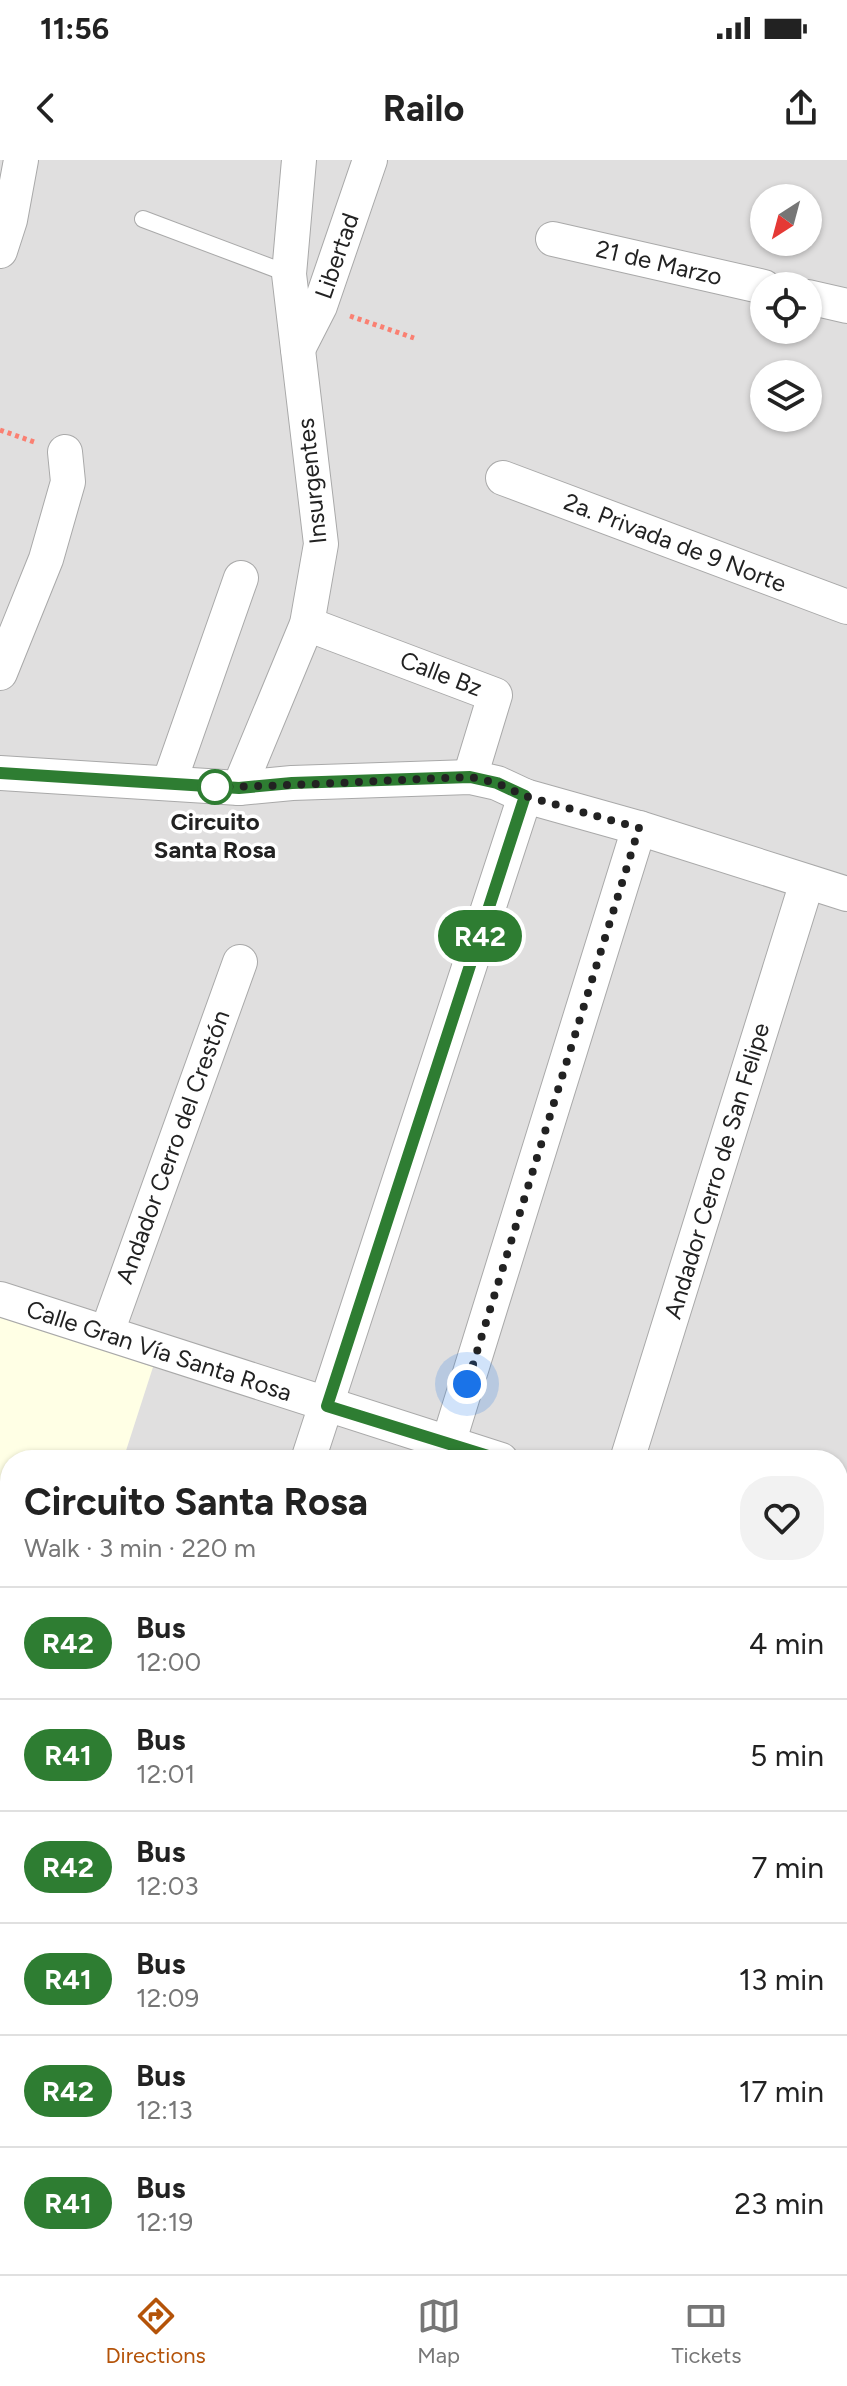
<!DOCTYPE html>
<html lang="en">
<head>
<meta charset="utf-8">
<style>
  :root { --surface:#fff; --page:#f2f2f2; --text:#222; --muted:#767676; --line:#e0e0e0; --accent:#b45309 }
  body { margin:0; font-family:Figtree,sans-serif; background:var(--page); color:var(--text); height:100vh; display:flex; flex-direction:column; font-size:30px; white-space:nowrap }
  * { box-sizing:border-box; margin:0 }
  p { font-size:26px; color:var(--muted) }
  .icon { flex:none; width:44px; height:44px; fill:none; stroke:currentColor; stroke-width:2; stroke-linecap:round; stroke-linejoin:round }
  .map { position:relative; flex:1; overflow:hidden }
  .sheet { position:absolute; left:0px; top:1290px; width:848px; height:824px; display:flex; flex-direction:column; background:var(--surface); border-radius:32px 32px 0 0; box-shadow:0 2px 6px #0004 }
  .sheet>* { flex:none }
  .badge { padding:0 16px; border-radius:26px; font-size:28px; line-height:52px }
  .needle { width:52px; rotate:216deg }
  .controls { position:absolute; left:750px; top:24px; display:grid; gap:16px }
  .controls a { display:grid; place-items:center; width:72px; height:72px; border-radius:50%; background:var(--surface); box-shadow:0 2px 6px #0004; font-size:40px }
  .you { position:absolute; width:40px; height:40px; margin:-20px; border:6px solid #fff; border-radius:50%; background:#1a73e8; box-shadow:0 0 0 12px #1a73e833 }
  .map>.badge { position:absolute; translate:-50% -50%; box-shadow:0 0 0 4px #fff }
  .round { display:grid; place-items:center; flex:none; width:84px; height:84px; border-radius:32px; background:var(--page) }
  .headline { display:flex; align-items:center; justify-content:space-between; height:136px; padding:0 24px }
  h1 { font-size:38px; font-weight:700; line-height:60px }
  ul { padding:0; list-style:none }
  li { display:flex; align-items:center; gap:24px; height:112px; padding:0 24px; border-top:2px solid var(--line) }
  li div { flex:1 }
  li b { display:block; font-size:30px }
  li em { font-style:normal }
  li .badge { min-width:88px; font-weight:700; text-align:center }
  .status { display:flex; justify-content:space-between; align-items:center; height:56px; padding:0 40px; background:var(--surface); direction:ltr }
  .status svg { height:22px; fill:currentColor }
  header { display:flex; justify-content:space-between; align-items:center; height:104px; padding:0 24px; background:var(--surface); font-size:36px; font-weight:700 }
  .tabs { display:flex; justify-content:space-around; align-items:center; height:112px; border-top:2px solid var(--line); background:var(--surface); font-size:22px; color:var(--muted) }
  .tabs a { display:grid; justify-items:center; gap:4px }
  .tabs .on { color:var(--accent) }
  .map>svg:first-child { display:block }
</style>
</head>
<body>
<div class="status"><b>11:56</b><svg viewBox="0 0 49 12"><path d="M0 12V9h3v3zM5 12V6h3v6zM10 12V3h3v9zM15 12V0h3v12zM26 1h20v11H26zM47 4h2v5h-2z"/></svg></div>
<header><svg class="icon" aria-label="back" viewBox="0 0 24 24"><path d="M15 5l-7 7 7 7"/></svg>Railo<svg class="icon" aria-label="share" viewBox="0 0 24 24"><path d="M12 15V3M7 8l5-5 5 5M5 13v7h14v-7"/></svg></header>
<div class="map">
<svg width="847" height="2114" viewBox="0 0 847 2114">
  <rect width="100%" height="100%" fill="#f2efe9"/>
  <!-- residential -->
  <path fill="#e0dfdf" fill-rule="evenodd" d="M0,0h847v2114h-847zM764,38h44v44h-44zM764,126h44v44h-44zM764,214h44v44h-44zM10,1300h828v804h-828z"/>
  <!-- education -->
  <path fill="#ffffe5" d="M0,1155l153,52 -30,93h-113v188l-10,2z"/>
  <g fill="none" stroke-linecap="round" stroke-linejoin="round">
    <defs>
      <path id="lane" d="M143,59l146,55"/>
      <g id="street">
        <path d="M553,79l211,48"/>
        <path d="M0,91l10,-31 11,-60"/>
        <path d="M808,137l39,9"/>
        <path d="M298,189l22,-43 50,-146"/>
        <path d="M503,318l344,129"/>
        <path d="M307,464l188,71 -25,82"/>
        <path d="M0,513l46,-114 22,-77 -3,-30"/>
        <path d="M0,613l239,15 53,-5 178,-6 27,6 28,13 114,32 208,66"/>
        <path d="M169,623l72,-205"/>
        <path d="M239,628l68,-164 14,-80 -32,-270 10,-114"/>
        <path d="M0,1139l501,161"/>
        <path d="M107,1172l133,-370"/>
        <path d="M308,1300l217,-664"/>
        <path d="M443,1300l196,-632"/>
        <path d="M627,1300l180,-578"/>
        <path d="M838,1365l9,-28"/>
        <path d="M0,1502l10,-2"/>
        <path d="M0,1717l10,-2"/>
        <path d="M297,2104l22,10"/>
      </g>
      <g id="secondary">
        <path d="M838,1415l9,3"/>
        <path d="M0,1959l10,2"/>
      </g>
    </defs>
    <!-- lane casing -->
    <use href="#lane" stroke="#a9a9a9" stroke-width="18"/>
    <!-- street casing -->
    <use href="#street" stroke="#a9a9a9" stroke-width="36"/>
    <!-- secondary casing -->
    <use href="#secondary" stroke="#707d05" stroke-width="46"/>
    <!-- path -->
    <g stroke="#fa8072" stroke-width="5" stroke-dasharray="4 4" stroke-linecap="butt">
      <path d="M350,156l64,22"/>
      <path d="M0,270l37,13"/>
      <path d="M0,2097l10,3"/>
    </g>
    <!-- lane -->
    <use href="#lane" stroke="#fff" stroke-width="16"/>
    <!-- street -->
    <use href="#street" stroke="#fff" stroke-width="34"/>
    <!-- secondary -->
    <use href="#secondary" stroke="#f7fabf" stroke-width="44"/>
  </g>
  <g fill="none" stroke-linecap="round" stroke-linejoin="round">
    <defs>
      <path id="line" d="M0,613l239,15 53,-5 178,-6 27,6 28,13 -198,610 174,54"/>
    </defs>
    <!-- line casing -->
    <use href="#line" stroke="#fff" stroke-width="18"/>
    <!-- line -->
    <use href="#line" stroke="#2e7d32" stroke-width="12"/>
    <!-- walk -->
    <path stroke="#222" stroke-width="8" stroke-dasharray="0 14.4" d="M215,627c84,-1 170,-7 255,-10l27,6 28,13 114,32 -172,556"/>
  </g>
  <!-- markers -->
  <circle fill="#fff" stroke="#2e7d32" stroke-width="4" cx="215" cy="627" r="16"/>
  <g text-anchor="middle" stroke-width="7" stroke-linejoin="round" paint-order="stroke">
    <!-- street labels -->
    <g font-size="24" fill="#222" stroke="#fff">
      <text transform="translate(337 96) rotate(-71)" y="8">Libertad</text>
      <text transform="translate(659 103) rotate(13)" y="8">21 de Marzo</text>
      <text transform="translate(312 321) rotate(-96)" y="8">Insurgentes</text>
      <text transform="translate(675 383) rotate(21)" y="8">2a. Privada de 9 Norte</text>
      <text transform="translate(441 514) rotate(21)" y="8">Calle Bz</text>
      <text transform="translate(173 987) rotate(-70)" y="8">Andador Cerro del Crestón</text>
      <text transform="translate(717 1011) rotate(-73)" y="8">Andador Cerro de San Felipe</text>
      <text transform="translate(159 1191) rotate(18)" y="8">Calle Gran Vía Santa Rosa</text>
    </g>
    <!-- stop labels -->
    <g font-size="24" font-weight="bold" fill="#222" stroke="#fff">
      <text x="215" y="670">Circuito<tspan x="215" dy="28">Santa Rosa</tspan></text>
    </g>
  </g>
</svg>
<div class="controls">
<a><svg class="needle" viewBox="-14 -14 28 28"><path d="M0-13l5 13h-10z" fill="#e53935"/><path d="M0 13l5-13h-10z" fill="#767676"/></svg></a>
<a><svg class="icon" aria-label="locate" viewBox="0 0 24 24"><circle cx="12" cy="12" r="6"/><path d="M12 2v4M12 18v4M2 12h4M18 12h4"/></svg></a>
<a><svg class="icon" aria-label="layers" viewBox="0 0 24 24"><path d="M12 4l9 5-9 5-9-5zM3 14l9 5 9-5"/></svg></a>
</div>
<div class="you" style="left:467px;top:1224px"></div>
<b class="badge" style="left:480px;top:776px;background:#2e7d32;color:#fff">R42</b>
<section class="sheet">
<div class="headline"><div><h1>Circuito Santa Rosa</h1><p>Walk · 3 min · 220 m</p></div><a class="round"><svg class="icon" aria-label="heart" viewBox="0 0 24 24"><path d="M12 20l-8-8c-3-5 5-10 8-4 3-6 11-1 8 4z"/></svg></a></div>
<ul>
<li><span class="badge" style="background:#2e7d32;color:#fff">R42</span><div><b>Bus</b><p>12:00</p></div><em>4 min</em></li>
<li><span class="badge" style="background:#2e7d32;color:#fff">R41</span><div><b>Bus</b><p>12:01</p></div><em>5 min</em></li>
<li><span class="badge" style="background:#2e7d32;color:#fff">R42</span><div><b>Bus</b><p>12:03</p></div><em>7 min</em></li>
<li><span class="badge" style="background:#2e7d32;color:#fff">R41</span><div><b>Bus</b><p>12:09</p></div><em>13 min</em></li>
<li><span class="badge" style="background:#2e7d32;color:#fff">R42</span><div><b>Bus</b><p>12:13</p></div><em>17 min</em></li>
<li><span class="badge" style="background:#2e7d32;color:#fff">R41</span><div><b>Bus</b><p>12:19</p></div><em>23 min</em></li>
</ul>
</section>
</div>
<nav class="tabs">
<a class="on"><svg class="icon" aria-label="directions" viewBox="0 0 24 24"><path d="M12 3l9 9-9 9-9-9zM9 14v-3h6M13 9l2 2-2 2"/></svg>Directions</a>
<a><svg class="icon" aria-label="map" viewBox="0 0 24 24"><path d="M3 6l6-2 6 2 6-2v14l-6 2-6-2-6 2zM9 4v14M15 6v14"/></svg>Map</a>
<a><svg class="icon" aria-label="tickets" viewBox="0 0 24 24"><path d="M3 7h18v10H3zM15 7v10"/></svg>Tickets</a>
</nav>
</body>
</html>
